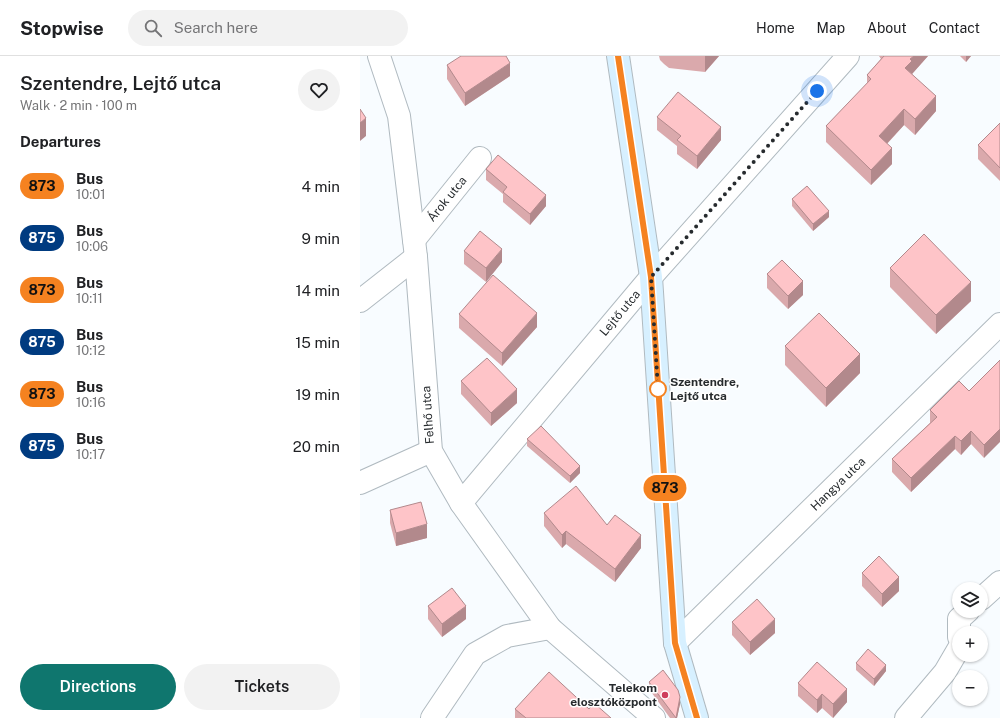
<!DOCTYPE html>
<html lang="en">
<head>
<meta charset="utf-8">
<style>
  :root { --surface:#fff; --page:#f2f2f2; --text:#202124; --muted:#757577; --line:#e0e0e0; --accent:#0f766e }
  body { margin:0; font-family:"Public Sans",sans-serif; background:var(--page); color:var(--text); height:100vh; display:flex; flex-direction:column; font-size:15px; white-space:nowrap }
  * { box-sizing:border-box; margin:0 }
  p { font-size:13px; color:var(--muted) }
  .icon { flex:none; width:22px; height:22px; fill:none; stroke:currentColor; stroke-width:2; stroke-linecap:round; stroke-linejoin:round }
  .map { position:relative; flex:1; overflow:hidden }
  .side { display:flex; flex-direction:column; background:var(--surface); width:360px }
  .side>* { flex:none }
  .badge { padding:0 8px; border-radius:13px; font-size:14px; line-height:26px }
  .controls { position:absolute; left:592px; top:526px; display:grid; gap:8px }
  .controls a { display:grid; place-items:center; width:36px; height:36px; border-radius:50%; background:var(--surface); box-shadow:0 1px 3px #0004; font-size:20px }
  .you { position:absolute; width:20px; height:20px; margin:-10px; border:3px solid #fff; border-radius:50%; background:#1a73e8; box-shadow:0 0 0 6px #1a73e833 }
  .map>.badge { position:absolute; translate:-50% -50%; box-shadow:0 0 0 2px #fff }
  h2 { padding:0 20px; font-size:15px; line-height:36px }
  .round { display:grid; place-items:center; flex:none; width:42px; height:42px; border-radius:21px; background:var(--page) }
  .overview { display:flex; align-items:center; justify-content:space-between; height:68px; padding:0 20px }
  h1 { font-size:19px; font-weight:600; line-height:30px }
  .action { display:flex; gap:8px; margin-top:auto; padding:8px 20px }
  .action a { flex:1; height:46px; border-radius:24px; background:var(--accent); color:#fff; font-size:16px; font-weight:600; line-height:46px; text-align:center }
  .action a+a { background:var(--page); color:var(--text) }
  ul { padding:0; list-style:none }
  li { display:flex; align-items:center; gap:12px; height:52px; padding:0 20px }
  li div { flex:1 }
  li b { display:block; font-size:15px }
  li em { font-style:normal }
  li .badge { min-width:44px; font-weight:700; text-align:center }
  header { display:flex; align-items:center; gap:24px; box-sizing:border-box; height:56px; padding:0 20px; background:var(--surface); border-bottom:1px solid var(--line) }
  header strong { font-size:19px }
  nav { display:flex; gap:22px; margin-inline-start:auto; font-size:14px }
  .search { width:280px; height:36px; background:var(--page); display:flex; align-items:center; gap:10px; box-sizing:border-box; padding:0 14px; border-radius:22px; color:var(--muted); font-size:15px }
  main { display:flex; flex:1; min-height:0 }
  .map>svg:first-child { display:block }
</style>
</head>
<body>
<header>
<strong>Stopwise</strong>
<div class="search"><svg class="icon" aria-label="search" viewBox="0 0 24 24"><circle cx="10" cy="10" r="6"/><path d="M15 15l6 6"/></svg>Search here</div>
<nav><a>Home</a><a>Map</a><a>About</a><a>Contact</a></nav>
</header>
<main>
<section class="side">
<div class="overview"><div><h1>Szentendre, Lejtő utca</h1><p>Walk · 2 min · 100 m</p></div><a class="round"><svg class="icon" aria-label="heart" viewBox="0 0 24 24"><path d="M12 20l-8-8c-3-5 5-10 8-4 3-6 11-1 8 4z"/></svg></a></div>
<h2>Departures</h2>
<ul>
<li><span class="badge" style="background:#f58220;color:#111">873</span><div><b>Bus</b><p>10:01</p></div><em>4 min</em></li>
<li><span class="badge" style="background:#003b80;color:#fff">875</span><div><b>Bus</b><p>10:06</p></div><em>9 min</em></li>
<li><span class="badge" style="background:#f58220;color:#111">873</span><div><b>Bus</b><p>10:11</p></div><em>14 min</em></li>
<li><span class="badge" style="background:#003b80;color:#fff">875</span><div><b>Bus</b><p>10:12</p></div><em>15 min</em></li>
<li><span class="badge" style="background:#f58220;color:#111">873</span><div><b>Bus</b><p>10:16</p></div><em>19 min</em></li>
<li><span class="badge" style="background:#003b80;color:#fff">875</span><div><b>Bus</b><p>10:17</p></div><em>20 min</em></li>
</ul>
<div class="action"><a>Directions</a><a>Tickets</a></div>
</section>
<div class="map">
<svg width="640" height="662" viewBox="0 0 640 662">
  <rect width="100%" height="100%" fill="#f8fcff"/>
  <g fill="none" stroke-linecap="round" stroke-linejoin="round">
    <defs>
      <g id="street">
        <path d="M19,0l20,60 17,141 15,194 30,52 89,125 104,90"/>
        <path d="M54,184l66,-82"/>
        <path d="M0,245l56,-44"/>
        <path d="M0,427l71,-32"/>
        <path d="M101,447l190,-226 197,-221"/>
        <path d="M621,543l19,-17"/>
        <path d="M599,581v-18l9,-8"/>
        <path d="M315,587l325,-319"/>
        <path d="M72,662l43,-64 32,-18 43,-8"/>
        <path d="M546,662l39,-46 14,-24"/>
      </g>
      <path id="secondary" d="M258,0l33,221 24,366 22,75"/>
    </defs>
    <!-- street casing -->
    <use href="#street" stroke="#b0bac0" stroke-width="24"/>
    <!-- secondary casing -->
    <use href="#secondary" stroke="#b0bac0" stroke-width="24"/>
    <!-- street -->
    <use href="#street" stroke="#fff" stroke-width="22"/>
    <!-- secondary -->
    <use href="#secondary" stroke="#d7f0ff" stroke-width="22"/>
  </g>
  <!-- wall -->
  <g fill="#daa9ac">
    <path d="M299,0h60l-14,16 -36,-4 -5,-4 -4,-4z"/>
    <path d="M519,0h49l-16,18 24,37 -21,24 -11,-10 -17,19 5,20 -21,21 -45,-43v-16l41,-42v-9l14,-16z"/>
    <path d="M600,0h11l-5,6z"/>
    <path d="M87,9l63,11 -45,30 -18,-27z"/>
    <path d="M297,61l64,23 -24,29 -20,-15v-8l-20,-16z"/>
    <path d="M640,67v58l-22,-22v-14z"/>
    <path d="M126,113l60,37 -16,19 -27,-23v-8l-17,-14z"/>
    <path d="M432,143l37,18 -16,14 -21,-25z"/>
    <path d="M104,195l38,11 -16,20 -22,-18z"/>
    <path d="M530,212l81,33 -35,33 -46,-47z"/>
    <path d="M407,218l36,21 -15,14 -21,-21z"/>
    <path d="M99,258l78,13 -35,39 -43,-38z"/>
    <path d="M425,290l75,27 -34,34 -41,-42z"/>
    <path d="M640,304l-16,98 -13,-14 -10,11 -6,-6 -44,43 -19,-20v-13l38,-36v-13l39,-19z"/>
    <path d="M101,325l56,22 -26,23 -30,-32z"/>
    <path d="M167,383l53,34 -10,10 -43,-37z"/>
    <path d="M30,454l37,28 -31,8 -6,-23z"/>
    <path d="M184,457l63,12 34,23 -26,34 -49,-38 -4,4 -18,-22z"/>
    <path d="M502,517l37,18 -17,16 -20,-21z"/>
    <path d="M68,550l38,13 -24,18 -14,-18z"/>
    <path d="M372,566l43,11 -25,22 -18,-20z"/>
    <path d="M496,607l30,8 -12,15 -18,-16z"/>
    <path d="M289,626l31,22 -3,14h-7l-21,-29z"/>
    <path d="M438,627l49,19 -14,16 -11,-10 -5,5 -19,-17z"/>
    <path d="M155,653h74l22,9h-96z"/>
  </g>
  <!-- shaded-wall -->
  <g fill="#b2898c">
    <path d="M345,0h14l-14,16z"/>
    <path d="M554,0h14l-16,18 -7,-6 5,-9z"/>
    <path d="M606,0h5l-5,6z"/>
    <path d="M150,7v13l-45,30v-13z"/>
    <path d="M576,40v15l-21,24v-16z"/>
    <path d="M544,53v16l-25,27v-16z"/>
    <path d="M6,62v18l-6,5v-18z"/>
    <path d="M361,71v13l-24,29v-13z"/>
    <path d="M532,92v16l-21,21v-15z"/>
    <path d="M186,139v11l-16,19v-11z"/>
    <path d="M469,155v6l-16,14v-7z"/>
    <path d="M142,193v13l-16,20v-14z"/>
    <path d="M443,225v14l-15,14v-13z"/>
    <path d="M611,226v19l-35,33v-19z"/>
    <path d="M177,257v14l-35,39v-13z"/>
    <path d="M500,298v19l-34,34v-19z"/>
    <path d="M157,333v14l-26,23v-13z"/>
    <path d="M640,373v13l-16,16v-13z"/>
    <path d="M611,375v13l-10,11v-14z"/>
    <path d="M595,380v13l-44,43v-14z"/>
    <path d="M220,410v7l-10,10v-7z"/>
    <path d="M67,468v14l-31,8v-13z"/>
    <path d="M206,475v13l-4,4v-13z"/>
    <path d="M281,479v13l-26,34v-13z"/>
    <path d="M539,521v14l-17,16v-13z"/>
    <path d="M106,550v13l-24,18v-13z"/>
    <path d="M415,563v14l-25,22v-13z"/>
    <path d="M526,609v6l-12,15v-7z"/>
    <path d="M487,633v13l-14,16v-14z"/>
    <path d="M462,638v14l-5,5v-13z"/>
    <path d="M320,641v7l-3,14h-1z"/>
  </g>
  <!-- building -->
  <g fill="#fec4c8" stroke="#b2898c">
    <path d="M101,0h45l4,7 -45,30 -18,-28z"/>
    <path d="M524,0h30l-4,3 2,2 -7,7 31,28 -21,23 -11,-10 -25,27 13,12 -21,22 -45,-44 45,-47 -4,-4z"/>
    <path d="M318,36l43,35 -24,29 -20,-16 4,-4 -24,-19z"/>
    <path d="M0,53l6,9 -6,5z"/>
    <path d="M640,67v45l-22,-23z"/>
    <path d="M138,99l48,40 -16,19 -27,-22 4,-5 -21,-18z"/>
    <path d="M447,130l22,25 -16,13 -21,-25z"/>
    <path d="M120,175l22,18 -16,19 -22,-17z"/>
    <path d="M564,178l47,48 -35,33 -46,-47z"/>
    <path d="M422,204l21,21 -15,15 -21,-22z"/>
    <path d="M133,219l44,38 -35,40 -43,-39z"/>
    <path d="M459,257l41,41 -34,34 -41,-42z"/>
    <path d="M127,302l30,31 -26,24 -30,-32z"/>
    <path d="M640,304v69l-16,16 -13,-14 -10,10 -6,-5 -44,42 -19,-19 45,-42 -7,-7 29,-29 10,10z"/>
    <path d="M181,370l39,40 -10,10 -43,-37z"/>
    <path d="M216,430l31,39 8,-10 26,20 -26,34 -49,-38 -4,4 -18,-22z"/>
    <path d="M61,446l6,22 -31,9 -6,-23z"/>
    <path d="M519,500l20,21 -17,17 -20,-21z"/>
    <path d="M92,532l14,18 -24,18 -14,-18z"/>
    <path d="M397,543l18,20 -25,23 -18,-20z"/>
    <path d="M508,593l18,16 -12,14 -18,-16z"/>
    <path d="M457,606l30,27 -14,15 -11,-10 -5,6 -19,-17z"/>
    <path d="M303,614l15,20 2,7 -4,21 -27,-36z"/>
    <path d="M189,616l40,37 5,-6 17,15h-85l-11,-9z"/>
  </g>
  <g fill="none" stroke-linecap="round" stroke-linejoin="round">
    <defs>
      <path id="line" d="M258,0l33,221 24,366 22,75"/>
    </defs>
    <!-- line casing -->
    <use href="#line" stroke="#fff" stroke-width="9"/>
    <!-- line -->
    <use href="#line" stroke="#f58220" stroke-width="6"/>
    <!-- walk -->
    <path stroke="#272b2e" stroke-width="4" stroke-dasharray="0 7.2" d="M298,333l-7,-112 166,-186"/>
  </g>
  <!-- markers -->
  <circle fill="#fff" stroke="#f58220" stroke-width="2" cx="298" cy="333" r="8"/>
  <circle fill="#ce3e5c" stroke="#fff" stroke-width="1.5" cx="305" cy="639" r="4"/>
  <g text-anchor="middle" stroke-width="3" stroke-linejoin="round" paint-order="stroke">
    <!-- street labels -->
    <g font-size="12" fill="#272b2e" stroke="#fff">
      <text transform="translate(87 143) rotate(-51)" y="4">Árok utca</text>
      <text transform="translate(260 257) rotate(-50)" y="4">Lejtő utca</text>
      <text transform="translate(68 359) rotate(-94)" y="4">Felhő utca</text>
      <text transform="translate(478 428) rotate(-44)" y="4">Hangya utca</text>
    </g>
    <!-- stop labels -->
    <g font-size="12" font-weight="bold" fill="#272b2e" stroke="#fff" text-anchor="start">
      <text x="310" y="330">Szentendre,<tspan x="310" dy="14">Lejtő utca</tspan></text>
    </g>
    <!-- poi labels -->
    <g font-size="12" font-weight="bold" fill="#272b2e" stroke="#fff" text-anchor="end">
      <text x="297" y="636">Telekom<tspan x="297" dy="14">elosztóközpont</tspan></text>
    </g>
  </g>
</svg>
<div class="controls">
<a><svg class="icon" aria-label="layers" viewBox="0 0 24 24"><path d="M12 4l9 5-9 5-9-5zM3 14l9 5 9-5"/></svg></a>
<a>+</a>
<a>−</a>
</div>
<div class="you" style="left:457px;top:35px"></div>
<b class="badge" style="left:305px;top:432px;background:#f58220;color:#111">873</b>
</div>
</main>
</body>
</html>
